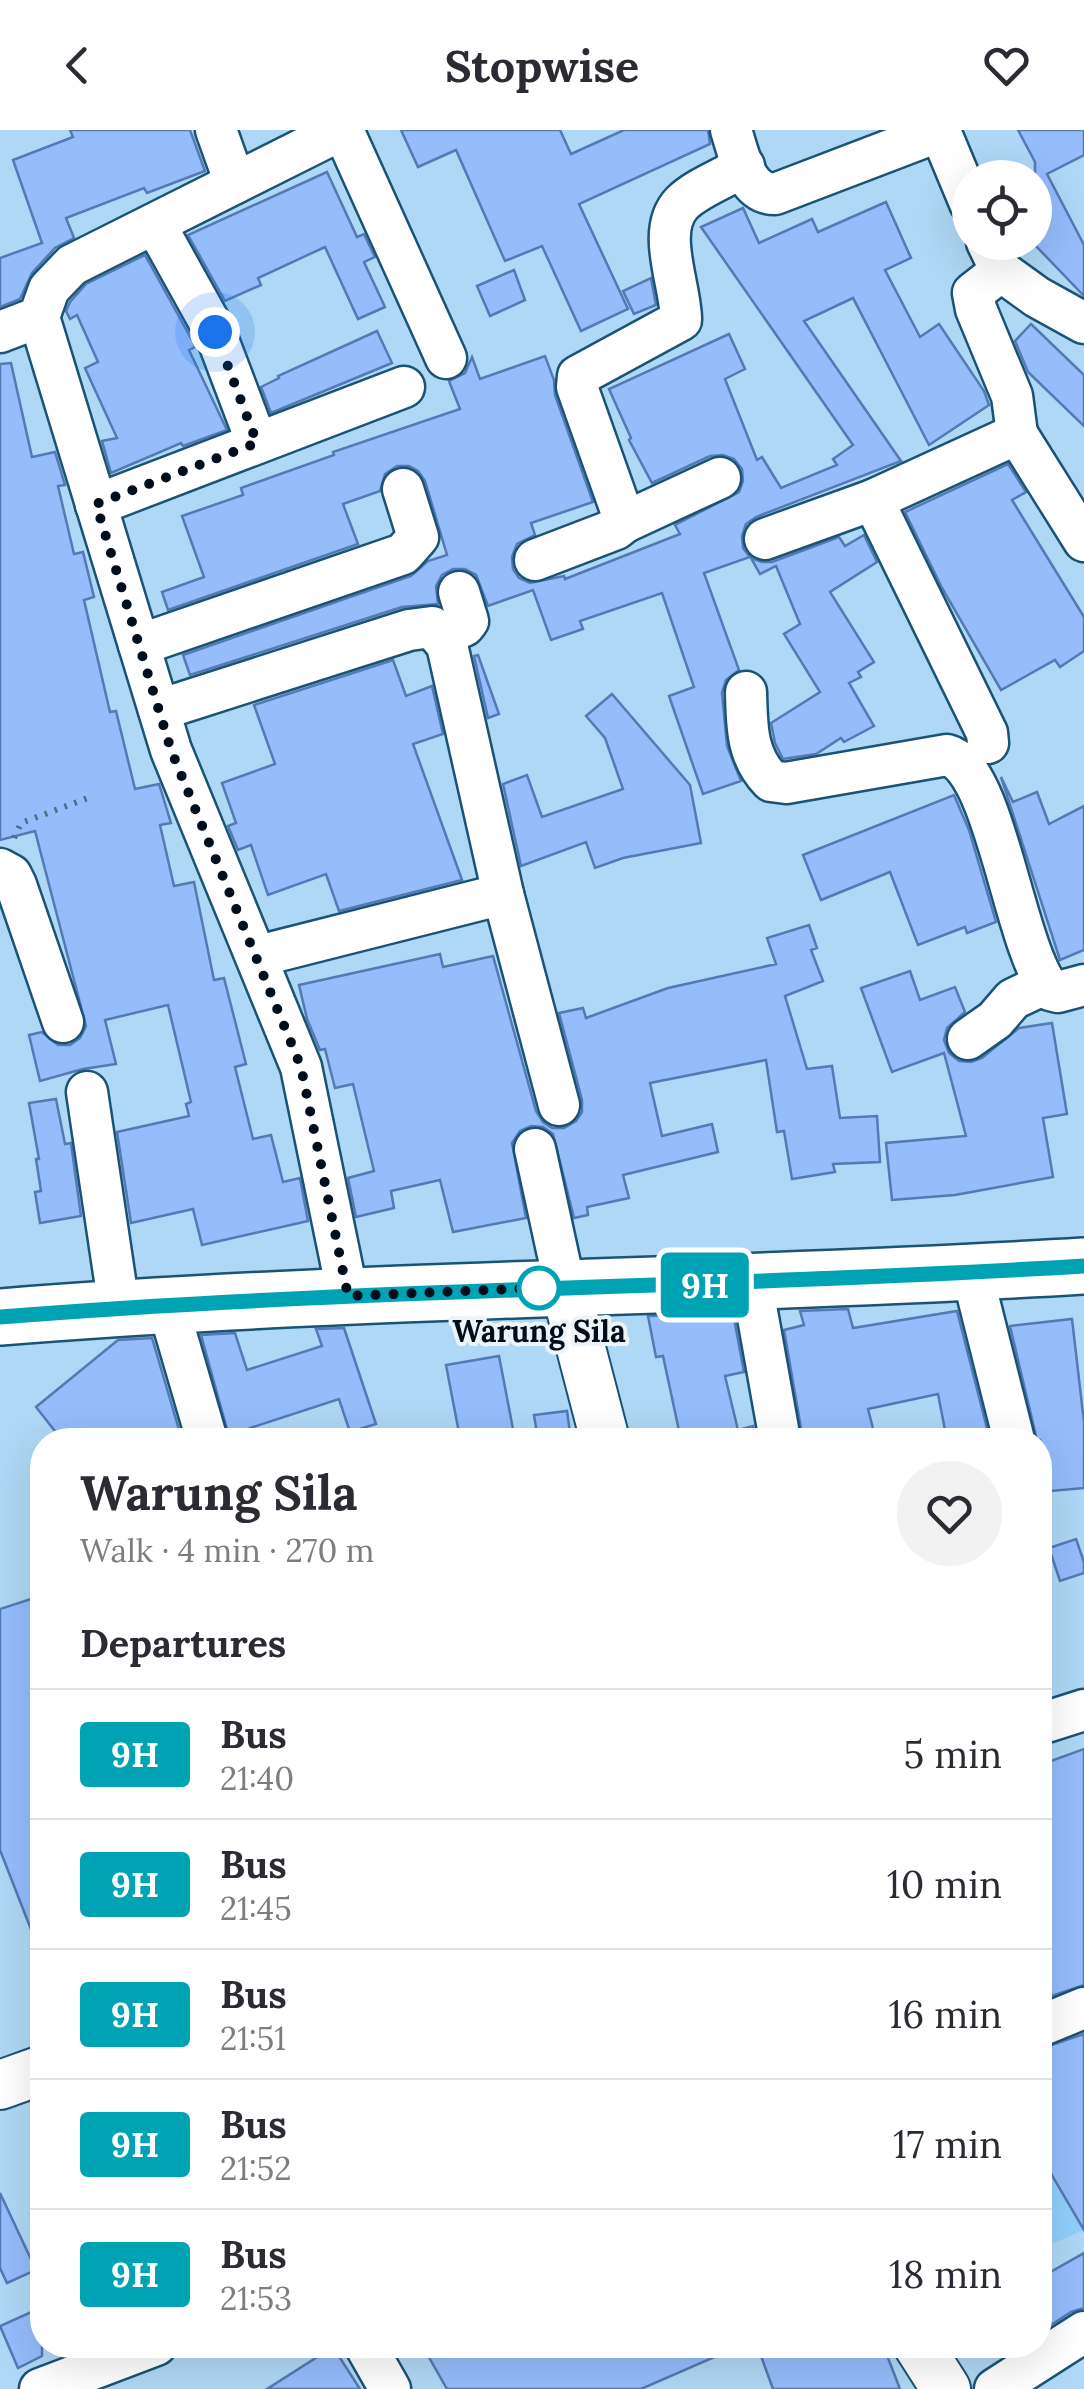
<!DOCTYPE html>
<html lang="en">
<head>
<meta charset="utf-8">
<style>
  :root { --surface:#fff; --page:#f2f2f3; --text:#2b2b33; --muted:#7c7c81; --line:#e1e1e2 }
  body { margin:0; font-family:Lora,serif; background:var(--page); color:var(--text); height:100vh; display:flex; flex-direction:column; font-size:38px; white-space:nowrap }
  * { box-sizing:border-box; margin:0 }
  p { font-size:32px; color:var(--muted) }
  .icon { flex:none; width:55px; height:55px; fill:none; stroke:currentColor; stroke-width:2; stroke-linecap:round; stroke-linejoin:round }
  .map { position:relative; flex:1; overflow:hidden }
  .drawer { position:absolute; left:30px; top:1298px; width:1022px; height:930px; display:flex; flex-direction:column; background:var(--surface); border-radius:40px; box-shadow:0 10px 40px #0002 }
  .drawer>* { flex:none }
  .badge { padding:0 20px; border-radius:8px; font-size:35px; line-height:65px }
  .buttons { position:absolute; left:952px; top:30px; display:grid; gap:20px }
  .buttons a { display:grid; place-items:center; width:100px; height:100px; border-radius:50%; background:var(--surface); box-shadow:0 10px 40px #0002; font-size:50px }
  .you { position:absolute; width:50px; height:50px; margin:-25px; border:8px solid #fff; border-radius:50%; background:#1a73e8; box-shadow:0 0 0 15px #1a73e833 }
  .map>.badge { position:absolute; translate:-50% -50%; box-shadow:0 0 0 5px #fff }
  h2 { padding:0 50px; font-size:38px; line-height:90px }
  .round { display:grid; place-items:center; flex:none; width:105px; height:105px; border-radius:52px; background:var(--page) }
  .summary { display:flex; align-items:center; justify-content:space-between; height:170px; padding:0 50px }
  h1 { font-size:48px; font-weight:700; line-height:75px }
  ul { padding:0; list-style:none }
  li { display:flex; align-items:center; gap:30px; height:130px; padding:0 50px; border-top:2px solid var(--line) }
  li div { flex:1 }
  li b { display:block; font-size:38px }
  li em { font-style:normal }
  li .badge { min-width:110px; font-weight:700; text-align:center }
  header { display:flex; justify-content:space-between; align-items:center; height:130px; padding:0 50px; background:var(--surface); font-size:45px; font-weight:700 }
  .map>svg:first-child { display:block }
</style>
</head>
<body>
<header><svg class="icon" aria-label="back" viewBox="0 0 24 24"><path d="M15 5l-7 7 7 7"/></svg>Stopwise<svg class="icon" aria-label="heart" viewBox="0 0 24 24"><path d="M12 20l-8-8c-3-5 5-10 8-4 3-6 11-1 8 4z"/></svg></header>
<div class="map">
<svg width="1084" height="2259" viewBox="0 0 1084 2259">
  <rect width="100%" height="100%" fill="#afd8f6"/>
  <!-- built -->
  <path fill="#91d0fb" d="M1084,1900v200l-44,19v-195z"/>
  <!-- building -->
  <g fill="#95bdfc" stroke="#5479b4" stroke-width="2.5">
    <path d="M70,0h120l15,41 -58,22 -3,-5 -78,30 8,20 -19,10 -23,25 -12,26 -20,8v-49l42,-15 -29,-83 60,-23z"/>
    <path d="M401,0h159l11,24 53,-24h84l2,14 -131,60 49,105 -47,22 -39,-85 -37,15 -49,-111 -38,17z"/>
    <path d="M1018,0h66v25l-37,19 37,71v51l-49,-51v-83z"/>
    <path d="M327,42l30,65 7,-3 11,23 -11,5 21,45 -27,12 -33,-72 -67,31 3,7 -36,16 -37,-66z"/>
    <path d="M886,72l25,56 -26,12 35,67 19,-13 45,67 5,14 -60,40 -76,-147 -49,23 97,140 -145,56 -10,7 -4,12 1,12 7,9 -46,16 35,97 -13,10 -4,13 5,53 14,35 -38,13 -34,-98 25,-9 -32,-94 -82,28 3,8 -32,11 -18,-50 -45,16 -12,-31 -11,-6h-12l-11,6 -6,11 2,18 -36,3 -212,68 -7,-20 228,-79 17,-15 19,-6 -22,-74 -7,-10 -9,-5h-12l-12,8 -5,17 -37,13 15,40 -190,66 -6,-18 42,-15 -22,-61 61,-21 -2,-7 93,-33 -1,-3 127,-43 -11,-28 16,-8 7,-16 8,22 65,-23 9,24 1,15 38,107 -62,21 4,12 -18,9 -5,13 1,12 6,9 11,5 34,-7 1,3 115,-45 -5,-9 64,-33 4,-11 -1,-12 -8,-10 -11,-4 -13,1 -58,27 -23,-43 2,-2 -22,-49 120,-55 16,35 -20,10 32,81 5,-3 19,31 56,-23 -4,-6 20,-14 -152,-218 42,-19 16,35 53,-24 6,13z"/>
    <path d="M145,125l48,87 2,5 -6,3 38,80 -44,16 -2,-3 -70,30 -9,-32 15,-3 -32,-70 13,-6 -21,-47 -7,4 -4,-8 4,-9 16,-18z"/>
    <path d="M514,140l11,30 -35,16 -13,-30z"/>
    <path d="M651,148l5,27 -22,9 -11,-23z"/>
    <path d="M1031,194l53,51v51l-56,-54 -13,-31z"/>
    <path d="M377,201l15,32 -121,50 -10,-26 18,-9 -1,-2z"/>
    <path d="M11,233l21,94 23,-5 10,33 -7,1 16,68 9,-2 11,45 -10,3 26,112 6,-1 19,78 24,-5 12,39 -11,2 14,61 20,-4 20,98 10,-2 22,86 -11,3 18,72 18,-4 12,47 17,-4 8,43 -106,24 -9,-36 -62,14 -14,-91 72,-16 -3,-12 5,-2 -23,-97 -63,15 11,44 -33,5 -43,12 -11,-46 13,-3 16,13h12l10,-7 6,-12 -51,-195 -35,9v-476z"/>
    <path d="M1008,334l18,28 -14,8 72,117v34l-24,16 -5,-7 -54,30 -59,-102 -37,-76z"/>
    <path d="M864,405l13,27 -47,30 44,70 -16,10 3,5 -12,6 25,43 -30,16 -3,-4 -25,16 -33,5 -8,-16 -4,-20 49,-31 -36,-58 16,-10 -24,-58 -16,8 -9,-16 11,4h10l67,-25 6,9z"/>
    <path d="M478,525l21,59 -11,4 -14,-62z"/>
    <path d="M393,530l13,36 26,-10 11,48 -30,10 49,136 -123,31 -13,-37 -58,21 -17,-50 -13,5 -10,-24 8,-3 -14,-40 53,-19 -21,-59z"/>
    <path d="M612,564l78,91 11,58 -78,15 -28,10 -9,-26 -65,24 -18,-82 24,-9 15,42 81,-28 -18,-51 -19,-22z"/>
    <path d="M1001,647l12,25 24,-10 12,32 35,-18v144l-24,10z"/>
    <path d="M954,665l15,35 27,92 -29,11 -2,-6 -47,18 -28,-73 -69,28 -18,-45z"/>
    <path d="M809,795l8,23 -6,2 12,31 -38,15 22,73 25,-3 8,52 37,-2 3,46 -47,2 2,8 -43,7 -8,-48 -7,1 -11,-72 -116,23 12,53 50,-12 6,28 -95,23 6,23 -42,9 1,8 -14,3 -21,-84 -10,-7 -12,-1 -11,5 -8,12 14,75 -73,14 -13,-52 -49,11 3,17 -38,9 -8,-39 26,-7 -21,-87 -18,4 -10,-39 -5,1 -13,-31 -8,-34 141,-31 3,13 50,-11 43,155 7,11 9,6h12l12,-7 6,-9v-12l-23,-87 24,-5 3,10 82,-30 108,-24 -9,-26z"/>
    <path d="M910,841l10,29 35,-13 10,25 -18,16 -3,12 5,13 10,8 12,1 11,-4 37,-30 33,-5 15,91 -24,4 10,59 -98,18 -63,5 -6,-57 80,-7 -22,-83 -52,19 -31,-84z"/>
    <path d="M56,969l9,45 6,-1 10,73 -41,7 -5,-31 6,-1 -5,-32h3l-10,-56z"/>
    <path d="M848,1179l5,19 104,-17 33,129h-43l-9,-46 -70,15 8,31h-73l-19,-110 20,-5 -4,-14z"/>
    <path d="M733,1183l11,59 -19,4 13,54 15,-4 3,14h-75l-18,-84 -7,1 -8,-41z"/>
    <path d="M1072,1189l12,103v66l-44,4v-52h-3l-27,-114z"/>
    <path d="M344,1198l32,96 -26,8 -11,-33 -89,29 4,12h-24l-29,-105 34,-2 12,37 75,-24 -6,-17z"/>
    <path d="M152,1208l30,102h-120l-26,-33 82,-67z"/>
    <path d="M499,1226l14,73 -53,9 -14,-73z"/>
    <path d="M567,1281l4,29h-33l-4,-25z"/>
    <path d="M1076,1409l8,23v11l-24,8 -11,-33z"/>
    <path d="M37,1467l5,15 -1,343 -41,-105v-241z"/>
    <path d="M1084,1619v236l-44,15v-235z"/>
    <path d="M1084,1904v196l-44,-75v-106z"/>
    <path d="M0,2063l36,77 -29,13 -7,-15z"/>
    <path d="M1084,2123v55l-13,4 -31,20v-54z"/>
    <path d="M36,2180l6,14v32l-24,12 -18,-42z"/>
    <path d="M422,2215h318v1l-99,43h-194z"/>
    <path d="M757,2215h126l17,44h-127z"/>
    <path d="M333,2217l27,42h-93z"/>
  </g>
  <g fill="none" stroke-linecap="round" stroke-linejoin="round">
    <defs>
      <g id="minor">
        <path d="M216,0l19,53"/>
        <path d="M343,0l103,228"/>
        <path d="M731,0c8,24 14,64 44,64l165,-63 30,72"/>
        <path d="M155,94l60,108 42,111"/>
        <path d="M987,112l14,29 36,26 47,26"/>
        <path d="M39,187l132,433 130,317 47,229"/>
        <path d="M0,202l39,-15 10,-28 23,-24 269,-135"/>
        <path d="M1017,304l67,107"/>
        <path d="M873,370l144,-66 -5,-38 -36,-87 -3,-16 28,-22"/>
        <path d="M96,375l308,-118"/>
        <path d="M625,392l95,-44"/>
        <path d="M765,409l108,-39 114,233 1,10"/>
        <path d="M535,430l81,-31 9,-7 -48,-135 1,-11 103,-56c0,-35 -26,-89 1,-117 15,-15 43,-25 62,-37"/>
        <path d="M440,504l24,-8 4,-5 -9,-29"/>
        <path d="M139,515l264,-91 15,-17 -15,-48"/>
        <path d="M746,562c1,34 0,63 25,89l15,2 161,-28c49,12 66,189 103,235l8,2 26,-7"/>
        <path d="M159,580l250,-80 23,-3 15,18 56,249 56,211"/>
        <path d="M0,739l11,6 5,10 47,137"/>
        <path d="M258,826l245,-62"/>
        <path d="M968,909l27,-19 18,-21 32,-15"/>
        <path d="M87,962l32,215"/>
        <path d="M535,1019l30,138"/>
        <path d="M972,1143l42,167"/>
        <path d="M752,1154l28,156"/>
        <path d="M167,1173l40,137"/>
        <path d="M1040,1594l44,-14"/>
        <path d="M1040,1896l44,-18"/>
        <path d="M365,2215l25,44"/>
        <path d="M40,2259l116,-44"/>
        <path d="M995,2259l89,-57"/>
      </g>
      <g id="tertiary">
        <path d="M565,1157l40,153"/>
        <path d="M0,1955l42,-15"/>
        <path d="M918,2215l28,44"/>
      </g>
      <path id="secondary" d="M0,1187c361,-29 723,-29 1084,-51"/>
    </defs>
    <!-- minor casing -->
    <use href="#minor" stroke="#1a5374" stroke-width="45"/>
    <!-- tertiary casing -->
    <use href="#tertiary" stroke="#1a5374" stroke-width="52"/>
    <!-- secondary casing -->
    <use href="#secondary" stroke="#1a5374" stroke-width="60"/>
    <!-- path -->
    <path stroke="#526c81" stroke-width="6" stroke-dasharray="2.5 8" stroke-linecap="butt" d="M14,708l7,-15 67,-25"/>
    <!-- minor -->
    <use href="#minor" stroke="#fff" stroke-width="40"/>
    <!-- tertiary -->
    <use href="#tertiary" stroke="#fff" stroke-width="48"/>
    <!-- secondary -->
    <use href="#secondary" stroke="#fff" stroke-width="55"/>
  </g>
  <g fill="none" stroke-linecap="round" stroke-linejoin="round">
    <defs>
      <path id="line" d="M0,1187c361,-29 723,-29 1084,-51"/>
    </defs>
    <!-- line casing -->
    <use href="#line" stroke="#fff" stroke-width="22"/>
    <!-- line -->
    <use href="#line" stroke="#00a3b4" stroke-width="15"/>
    <!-- walk -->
    <path stroke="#000d1a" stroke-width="10" stroke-dasharray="0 18" d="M215,202l42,111 -161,61 75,246 130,317 47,229 191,-8"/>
  </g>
  <!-- markers -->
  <circle fill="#fff" stroke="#00a3b4" stroke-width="5" cx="539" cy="1158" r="20"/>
  <g text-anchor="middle" stroke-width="8" stroke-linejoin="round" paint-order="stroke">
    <!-- stop labels -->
    <g font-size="30" font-weight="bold" fill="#000d1a" stroke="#edf4f9">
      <text x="539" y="1212">Warung Sila</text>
    </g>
  </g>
</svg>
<div class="buttons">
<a><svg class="icon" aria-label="locate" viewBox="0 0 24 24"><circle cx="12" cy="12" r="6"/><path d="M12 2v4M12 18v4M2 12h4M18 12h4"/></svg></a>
</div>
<div class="you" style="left:215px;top:202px"></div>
<b class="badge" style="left:705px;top:1155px;background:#00a3b4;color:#fff">9H</b>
<section class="drawer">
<div class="summary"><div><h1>Warung Sila</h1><p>Walk · 4 min · 270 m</p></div><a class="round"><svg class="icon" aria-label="heart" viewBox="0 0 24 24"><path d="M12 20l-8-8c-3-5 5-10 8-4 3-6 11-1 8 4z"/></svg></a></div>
<h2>Departures</h2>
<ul>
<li><span class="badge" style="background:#00a3b4;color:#fff">9H</span><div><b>Bus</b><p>21:40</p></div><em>5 min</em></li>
<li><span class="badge" style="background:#00a3b4;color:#fff">9H</span><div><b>Bus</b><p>21:45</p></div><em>10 min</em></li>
<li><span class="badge" style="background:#00a3b4;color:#fff">9H</span><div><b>Bus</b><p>21:51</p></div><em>16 min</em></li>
<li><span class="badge" style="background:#00a3b4;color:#fff">9H</span><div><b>Bus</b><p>21:52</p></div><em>17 min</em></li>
<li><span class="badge" style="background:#00a3b4;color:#fff">9H</span><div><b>Bus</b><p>21:53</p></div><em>18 min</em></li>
</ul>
</section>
</div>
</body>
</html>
